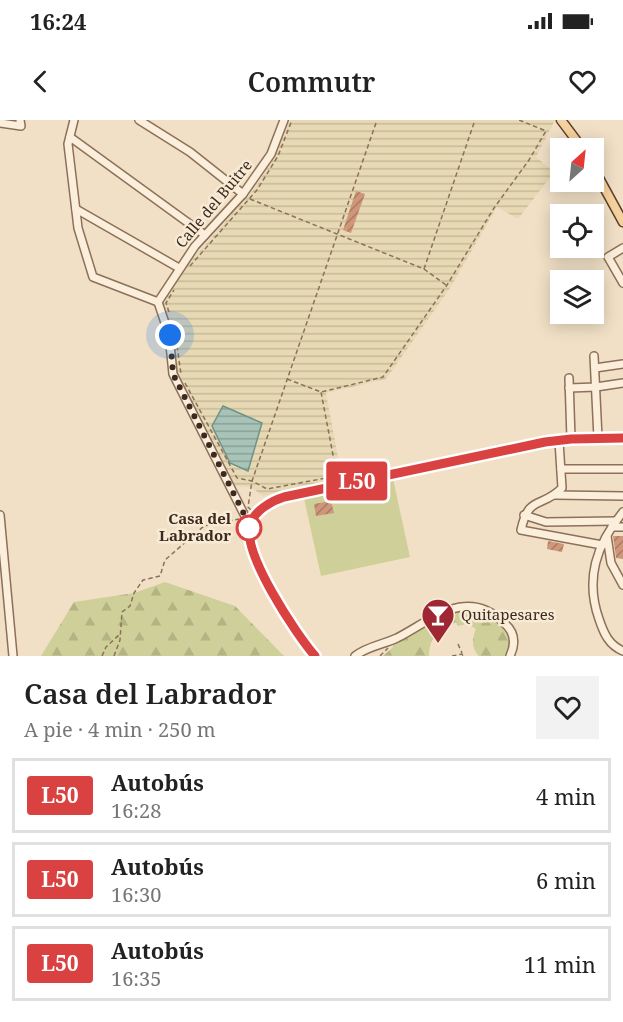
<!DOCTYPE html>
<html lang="es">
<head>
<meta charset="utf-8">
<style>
  :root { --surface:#fff; --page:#f2f2f2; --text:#222; --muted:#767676; --line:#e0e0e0 }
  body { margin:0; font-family:"Noto Serif",serif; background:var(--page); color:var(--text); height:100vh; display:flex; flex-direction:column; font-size:22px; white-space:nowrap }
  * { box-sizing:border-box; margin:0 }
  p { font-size:20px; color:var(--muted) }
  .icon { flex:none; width:33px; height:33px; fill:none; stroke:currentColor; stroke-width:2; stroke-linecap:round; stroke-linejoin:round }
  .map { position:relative; height:536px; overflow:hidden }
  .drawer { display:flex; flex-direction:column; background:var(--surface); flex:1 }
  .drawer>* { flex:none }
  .badge { padding:0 12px; border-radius:4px; font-size:21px; line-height:39px }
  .needle { width:39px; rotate:27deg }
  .buttons { position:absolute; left:550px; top:18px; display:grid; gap:12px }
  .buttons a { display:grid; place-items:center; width:54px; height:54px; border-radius:0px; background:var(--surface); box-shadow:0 3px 15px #0003; font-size:30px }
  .you { position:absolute; width:30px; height:30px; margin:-15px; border:4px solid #fff; border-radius:50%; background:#1a73e8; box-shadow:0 0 0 9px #1a73e833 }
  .map>.badge { position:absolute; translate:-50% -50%; box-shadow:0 0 0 3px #fff }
  .round { display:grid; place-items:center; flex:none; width:63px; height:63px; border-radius:0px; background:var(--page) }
  .overview { display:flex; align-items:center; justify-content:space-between; height:102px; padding:0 24px }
  h1 { font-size:28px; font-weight:600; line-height:45px }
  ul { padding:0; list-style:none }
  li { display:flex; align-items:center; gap:18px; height:75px; margin:0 12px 9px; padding:0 12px; border:3px solid var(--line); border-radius:0px }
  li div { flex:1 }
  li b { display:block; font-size:22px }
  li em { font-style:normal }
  li .badge { min-width:66px; font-weight:700; text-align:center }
  .status { display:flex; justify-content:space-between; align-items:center; height:42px; padding:0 30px; background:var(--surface); direction:ltr }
  .status svg { height:16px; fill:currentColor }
  header { display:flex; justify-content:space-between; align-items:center; height:78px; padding:0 24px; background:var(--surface); font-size:27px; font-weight:600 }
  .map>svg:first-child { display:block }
</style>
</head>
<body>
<div class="status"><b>16:24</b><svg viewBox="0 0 49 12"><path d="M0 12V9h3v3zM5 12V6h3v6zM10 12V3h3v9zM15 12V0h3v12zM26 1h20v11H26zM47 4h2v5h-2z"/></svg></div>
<header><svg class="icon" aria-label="back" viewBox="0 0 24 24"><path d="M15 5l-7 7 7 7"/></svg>Commutr<svg class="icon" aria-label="heart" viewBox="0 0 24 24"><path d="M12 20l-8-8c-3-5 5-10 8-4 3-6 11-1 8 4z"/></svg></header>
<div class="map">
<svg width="623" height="536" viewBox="0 0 623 536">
  <defs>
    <pattern id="farmland-rules" width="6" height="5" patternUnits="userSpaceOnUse" patternTransform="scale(1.5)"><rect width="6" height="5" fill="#e7d9b3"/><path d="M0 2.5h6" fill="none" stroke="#c7ba9a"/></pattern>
    <pattern id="forest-firs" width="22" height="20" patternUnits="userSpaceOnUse" patternTransform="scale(1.5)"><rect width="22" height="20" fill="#cfd099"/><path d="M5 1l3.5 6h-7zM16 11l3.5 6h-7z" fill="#b3b383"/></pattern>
    <pattern id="water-rules" width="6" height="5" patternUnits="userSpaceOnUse" patternTransform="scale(1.5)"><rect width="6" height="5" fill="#a8c4b9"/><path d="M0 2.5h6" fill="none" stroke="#8a9f96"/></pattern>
    <pattern id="building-hatch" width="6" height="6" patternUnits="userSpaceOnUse" patternTransform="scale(1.5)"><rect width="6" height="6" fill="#d0967a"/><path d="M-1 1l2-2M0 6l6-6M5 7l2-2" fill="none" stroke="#aa7b63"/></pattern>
  </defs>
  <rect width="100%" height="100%" fill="#f1e0c6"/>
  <!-- farmland -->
  <path fill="url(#farmland-rules)" d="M290,0h265l-19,37 18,15 -36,47 -21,-12 -47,81 -64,91 -60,14 16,86 -79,17 -12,-9 -17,-1 -58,-112 -3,-37 -10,-34 20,-33 71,-81 21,-33z"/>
  <!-- grass -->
  <path fill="#cfd099" d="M392,354l18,83 -89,19 -18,-82z"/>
  <!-- forest -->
  <g fill="url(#forest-firs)">
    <path d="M165,462l70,24 49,50h-243l33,-54 60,-9z"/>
    <path d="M462,488l24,4 22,18 4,14 -4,12h-29c-8,-8 -7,-18 -3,-27l-9,-5 -9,2 -2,-4c-18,11 -26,12 -27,34h-46l10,-9v-5l36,-22z"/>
  </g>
  <!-- water -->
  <path fill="url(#water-rules)" stroke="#6e9386" stroke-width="1.5" d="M223,286l39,17 -14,48 -18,-8 -18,-37z"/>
  <!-- building -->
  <g fill="url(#building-hatch)">
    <path d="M356,71l9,3 -14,39 -8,-3z"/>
    <path d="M331,381l3,12 -18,3 -2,-12z"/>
    <path d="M613,416h10v23l-7,-1z"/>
    <path d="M548,421l16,3 -2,8 -15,-3z"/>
  </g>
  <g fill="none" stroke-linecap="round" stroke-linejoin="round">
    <defs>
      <g id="minor">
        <path d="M74,0l-6,24 10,84 15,49 65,25"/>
        <path d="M139,0l51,32 53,42"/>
        <path d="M0,3l21,3 -1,-6"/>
        <path d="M70,17l135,98"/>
        <path d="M76,89l103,59"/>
        <path d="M623,128l-15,9 15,26"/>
        <path d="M158,182l11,33 4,39 77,152"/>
        <path d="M158,182l37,-56 48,-52 28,-40 13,-34"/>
        <path d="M594,236l4,82"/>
        <path d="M595,248l28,-4"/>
        <path d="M569,258l2,61"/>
        <path d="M569,268l27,-1 27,-4"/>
        <path d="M559,321l3,47c-21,21 -33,6 -41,42l81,15"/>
        <path d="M561,349h62"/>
        <path d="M555,375l68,1"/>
        <path d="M623,392c-27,33 -38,67 -24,107 5,15 10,26 24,32"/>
        <path d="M0,395l13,141"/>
        <path d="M524,395l22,7 70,-1"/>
        <path d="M612,407h11"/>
        <path d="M607,416l4,27 12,22"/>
        <path d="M315,536c-19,-22 -69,-98 -66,-126 2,-17 20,-29 35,-33l248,-52 39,-6 52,-1"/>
        <path d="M355,536c13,-10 27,-11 42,-18 35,-18 70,-52 107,-15 11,9 12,20 6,33"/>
      </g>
      <g id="major">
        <path d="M561,0l21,28"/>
        <path d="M594,49l29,53"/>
      </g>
    </defs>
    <!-- minor casing -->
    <use href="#minor" stroke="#8d705a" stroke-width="10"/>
    <!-- major casing -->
    <use href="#major" stroke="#5b3f2f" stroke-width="11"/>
    <!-- path -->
    <g stroke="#8d705a" stroke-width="1.5" stroke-dasharray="4.5 3" stroke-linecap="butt">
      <path d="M250,79l174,70 51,-149"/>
      <path d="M190,146l67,-76 21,-34 14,-36"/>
      <path d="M424,149l22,16"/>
      <path d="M169,192l-3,-9 8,-13"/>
      <path d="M177,226l4,28"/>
      <path d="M287,259l34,13 62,-15 64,-92 47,-77 35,-48 17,-29 -27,-11"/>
      <path d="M185,263l52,95 15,3 15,8 70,-13 -16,-84"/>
      <path d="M251,390l-3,-3 4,-26 125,-361"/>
      <path d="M458,524l4,9"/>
      <path d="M102,536l4,-9 14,-13"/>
      <path d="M114,536l6,-16 2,-28 8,-6 4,-13 9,-13 17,-4 5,-16 39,-34 35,-7"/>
      <path d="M380,536l8,-8"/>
      <path d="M452,536l10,-2 1,2"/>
    </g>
    <!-- minor -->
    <use href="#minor" stroke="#fbeeda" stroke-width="7"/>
    <!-- major -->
    <use href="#major" stroke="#f5d19d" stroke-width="8"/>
  </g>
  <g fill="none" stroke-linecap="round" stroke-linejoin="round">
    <defs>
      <path id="line" d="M315,536c-19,-22 -73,-103 -65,-131 4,-14 21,-24 34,-28l261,-55 26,-3 52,-1"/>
    </defs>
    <!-- line casing -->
    <use href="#line" stroke="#fff" stroke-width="14"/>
    <!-- line -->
    <use href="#line" stroke="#da4241" stroke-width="9"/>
    <!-- walk -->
    <path stroke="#3d2a1f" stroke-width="6" stroke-dasharray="0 10.8" d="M170,215l3,39 72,142 5,10 -1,4v-2"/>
  </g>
  <!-- icons -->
  <defs>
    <symbol id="bar-pin" viewBox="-11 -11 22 30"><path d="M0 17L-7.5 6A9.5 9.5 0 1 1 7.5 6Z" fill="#9f2734" stroke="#f7ebd6"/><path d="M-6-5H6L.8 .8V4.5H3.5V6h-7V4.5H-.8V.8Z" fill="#fff"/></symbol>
  </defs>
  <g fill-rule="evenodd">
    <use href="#bar-pin" x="419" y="476" width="38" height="52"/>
  </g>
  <!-- markers -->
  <circle fill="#fff" stroke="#da4241" stroke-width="3" cx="249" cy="408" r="12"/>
  <g text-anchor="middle" stroke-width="5" stroke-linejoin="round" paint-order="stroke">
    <!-- street labels -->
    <g font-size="15" fill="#3d2a1f" stroke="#f7ebd6">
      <text transform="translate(214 84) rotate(-50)" y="5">Calle del Buitre</text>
    </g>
    <!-- stop labels -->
    <g font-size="15" font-weight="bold" fill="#3d2a1f" stroke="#f7ebd6" text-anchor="end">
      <text x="231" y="404">Casa del<tspan x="231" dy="17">Labrador</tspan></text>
    </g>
    <!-- poi labels -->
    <g font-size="15" fill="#3d2a1f" stroke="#f7ebd6" text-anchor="start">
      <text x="461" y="500">Quitapesares</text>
    </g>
  </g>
</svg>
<div class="buttons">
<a><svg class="needle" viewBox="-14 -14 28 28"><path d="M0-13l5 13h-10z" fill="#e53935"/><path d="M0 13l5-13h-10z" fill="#767676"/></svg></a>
<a><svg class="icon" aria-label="locate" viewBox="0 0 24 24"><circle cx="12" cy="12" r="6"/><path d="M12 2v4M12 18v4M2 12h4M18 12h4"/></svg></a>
<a><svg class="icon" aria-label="layers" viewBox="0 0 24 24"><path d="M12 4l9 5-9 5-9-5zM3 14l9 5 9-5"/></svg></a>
</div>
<div class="you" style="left:170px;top:215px"></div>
<b class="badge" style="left:357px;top:361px;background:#da4241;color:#fff">L50</b>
</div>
<section class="drawer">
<div class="overview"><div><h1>Casa del Labrador</h1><p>A pie · 4 min · 250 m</p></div><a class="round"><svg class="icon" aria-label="heart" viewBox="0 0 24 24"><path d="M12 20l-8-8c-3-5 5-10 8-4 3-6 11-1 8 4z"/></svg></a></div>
<ul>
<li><span class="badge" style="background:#da4241;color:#fff">L50</span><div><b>Autobús</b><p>16:28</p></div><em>4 min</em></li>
<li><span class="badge" style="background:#da4241;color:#fff">L50</span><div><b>Autobús</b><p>16:30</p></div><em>6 min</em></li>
<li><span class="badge" style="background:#da4241;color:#fff">L50</span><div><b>Autobús</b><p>16:35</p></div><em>11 min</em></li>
</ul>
</section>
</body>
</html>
